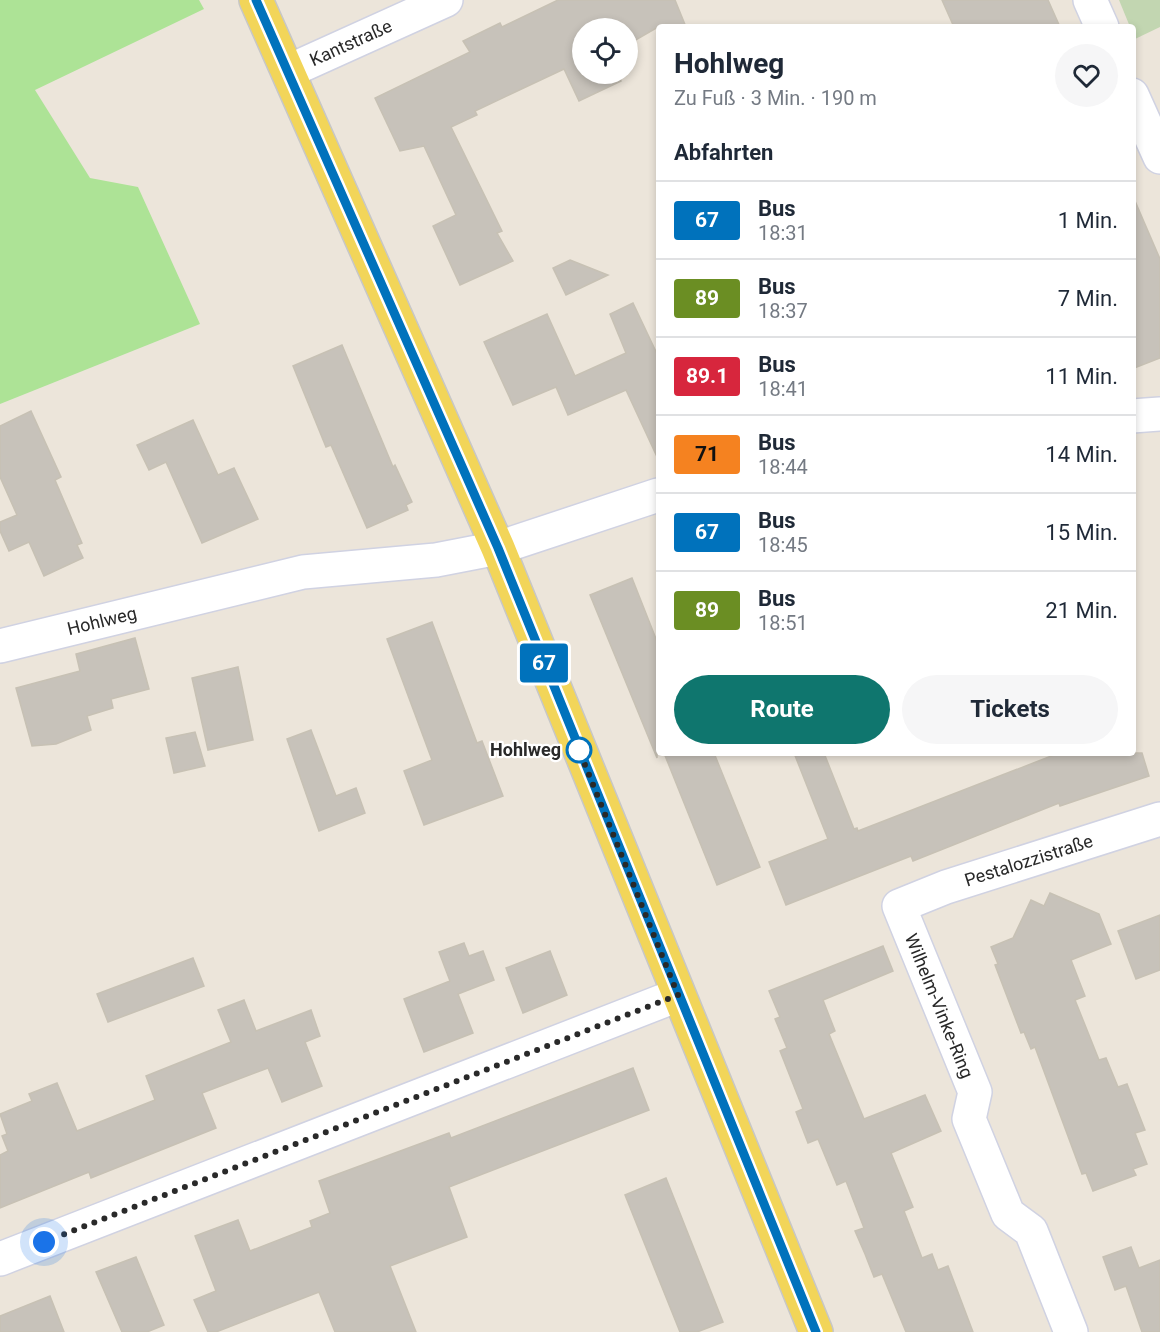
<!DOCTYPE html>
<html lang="de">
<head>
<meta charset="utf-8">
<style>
  :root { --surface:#fff; --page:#f6f6f7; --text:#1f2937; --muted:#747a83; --line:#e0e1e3; --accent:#0f766e }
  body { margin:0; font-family:Roboto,sans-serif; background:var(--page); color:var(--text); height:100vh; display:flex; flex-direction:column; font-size:22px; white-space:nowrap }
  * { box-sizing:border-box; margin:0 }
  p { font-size:20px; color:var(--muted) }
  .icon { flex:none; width:33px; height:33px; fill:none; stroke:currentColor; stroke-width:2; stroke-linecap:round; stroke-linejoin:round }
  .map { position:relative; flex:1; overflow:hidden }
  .panel { position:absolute; left:656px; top:24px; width:480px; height:732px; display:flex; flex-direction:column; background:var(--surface); border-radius:6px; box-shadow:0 3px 9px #0003 }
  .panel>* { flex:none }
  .badge { padding:0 12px; border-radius:4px; font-size:21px; line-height:39px }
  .fabs { position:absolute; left:572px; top:18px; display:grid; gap:12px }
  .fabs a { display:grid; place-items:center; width:66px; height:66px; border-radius:50%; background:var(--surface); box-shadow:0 3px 9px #0003; font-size:30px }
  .you { position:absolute; width:30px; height:30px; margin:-15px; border:4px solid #fff; border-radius:50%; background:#1a73e8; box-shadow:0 0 0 9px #1a73e833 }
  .map>.badge { position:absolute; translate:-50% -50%; box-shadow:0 0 0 3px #fff }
  h2 { padding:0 18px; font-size:22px; line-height:54px }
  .round { display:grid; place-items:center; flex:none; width:63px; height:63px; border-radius:32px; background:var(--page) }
  .overview { display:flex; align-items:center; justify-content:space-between; height:102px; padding:0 18px }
  h1 { font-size:28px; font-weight:700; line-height:45px }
  .action { display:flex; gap:12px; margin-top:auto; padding:12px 18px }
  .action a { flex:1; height:69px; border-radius:36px; background:var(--accent); color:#fff; font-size:24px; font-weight:700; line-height:69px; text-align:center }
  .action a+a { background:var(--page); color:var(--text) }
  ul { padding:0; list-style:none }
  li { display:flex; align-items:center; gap:18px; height:78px; padding:0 18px; border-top:2px solid var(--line) }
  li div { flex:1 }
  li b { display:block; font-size:22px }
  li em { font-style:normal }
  li .badge { min-width:66px; font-weight:700; text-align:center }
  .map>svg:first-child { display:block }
</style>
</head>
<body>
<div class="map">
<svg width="1160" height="1332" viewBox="0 0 1160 1332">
  <rect width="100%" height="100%" fill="#ece5da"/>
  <!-- green -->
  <path fill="#ade396" d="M0,0h199l5,9 -169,81 55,88 48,9 62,137 -200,80z"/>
  <!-- cemetery -->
  <path fill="#c2d6b1" d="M1119,0h41v27l-25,12z"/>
  <!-- building -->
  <g fill="#c7c2ba" stroke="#c7c1b4" stroke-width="1.5">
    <path d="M558,0h117l11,27h-28l-31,18v-17h-45v46h37l2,7 -42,20 -15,-32 -89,42 2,4 -26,12 51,104 -5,2 16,28 -53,24 -27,-59 23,-11 -32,-69 -24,5 -25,-53 95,-46 -7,-11 37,-18 2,4z"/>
    <path d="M942,0h106l12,27h-106z"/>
    <path d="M1132,194l28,65v99l-28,11z"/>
    <path d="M570,260l38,15 -42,20 -13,-27z"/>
    <path d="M633,303l25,53v103l-32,-69 -58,25 -12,-28 -43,18 -29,-63 63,-28 28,62 51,-23 -16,-39z"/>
    <path d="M342,345l51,122 2,-2 17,37 -6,3 2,5 -41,18 -36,-83 -5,2 -33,-81z"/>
    <path d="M31,411l30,66 -6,3 27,63 -5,2 6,13 -39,18 -15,-34 -20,9 -9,-20v-9l17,-7 -17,-38v-51z"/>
    <path d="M193,420l25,55 16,-7 24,51 -56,24 -36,-81 -17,8 -12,-25z"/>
    <path d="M632,578l26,66 -1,114 -67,-163z"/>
    <path d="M432,622l45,121 5,-2 21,55 -79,29 -20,-54 28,-11 -45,-121z"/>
    <path d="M135,638l14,51 -38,10 2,9 -26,8 4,14 -35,14 -24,2 -16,-58 64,-17 -4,-17z"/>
    <path d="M238,667l15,73 -45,10 -16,-72z"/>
    <path d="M311,730l25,66 20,-8 9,25 -46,18 -32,-92z"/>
    <path d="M195,732l10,34 -31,7 -8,-35z"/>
    <path d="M664,753h50l46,114 -43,18z"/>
    <path d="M794,753h30l30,76 3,-1 1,3 201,-78h83l7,23 -89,30 -1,-3 -146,58 -2,-5 -125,49 -17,-43 59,-23z"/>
    <path d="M1050,893l49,21 12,30 -40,16 14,36 -10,4 24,60 7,-2 12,29 9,-3 18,46 -10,3 12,31 -14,5 3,6 -43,16 -7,-18 -4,1 -47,-127 -4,2 -7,-17 -3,1 -26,-68 3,-1 -7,-17 22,-9 18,-38 13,6z"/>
    <path d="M1160,915v55l-24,9 -18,-48z"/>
    <path d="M464,943l5,13 14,-5 11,29 -36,14 15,39 -49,19 -20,-53 46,-18 -11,-29z"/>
    <path d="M883,946l10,25 -70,29 12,31 -6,3 35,85 61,-24 16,36 -50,22 22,54 -9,4 18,47 10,-4 6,16 10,-4 25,66h-67l-24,-58 -8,3 -9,-23 -10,-23 9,-3 -18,-47 -9,4 -19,-46 -10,4 -12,-31 7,-3 -23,-58 7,-3 -12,-29 5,-2 -11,-26z"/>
    <path d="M550,951l17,44 -44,18 -17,-45z"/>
    <path d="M193,958l11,28 -96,36 -11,-28z"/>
    <path d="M244,1000l12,31 55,-21 9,26 -15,6 17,44 -40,16 -14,-34 -66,25 14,35 -125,50 -2,-6 -89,36v-53l8,-4 -6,-15 5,-2 -7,-20 32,-13 -3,-7 28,-11 20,48 78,-31 -9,-24 85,-34 -13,-32z"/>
    <path d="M633,1068l16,42 -200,77 18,50 -77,29 26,66h-81l-16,-40 -103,40h-8l-14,-32 22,-9 -21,-55 43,-16 12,31 62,-24 -2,-6 20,-8 -11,-32 130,-48 2,5z"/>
    <path d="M666,1178l57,144 -26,10h-17l-55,-137z"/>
    <path d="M1131,1247l8,21 21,-8v72h-18l-16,-46 -11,4 -12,-33z"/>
    <path d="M136,1257l28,68 -17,7h-25l-26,-60z"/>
    <path d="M50,1296l14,36h-64v-16z"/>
  </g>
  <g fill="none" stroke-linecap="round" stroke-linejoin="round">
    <defs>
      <g id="minor">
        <path d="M1090,0l12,27"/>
        <path id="s1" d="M289,71l157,-71"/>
        <path d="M1132,95l28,62"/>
        <path d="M1132,416l28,-2"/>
        <path id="s2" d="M0,646l303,-74 133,-12 62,-12 160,-53"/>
        <path d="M0,1259l678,-264"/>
        <path id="s3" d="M1071,1332l-40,-101 -23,-17 -39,-95 6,-27 -76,-186 47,-19 214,-68"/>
      </g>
      <path id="major" d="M256,0l242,548 318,784"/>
    </defs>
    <!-- minor casing -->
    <use href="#minor" stroke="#d0d2e2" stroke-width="36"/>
    <!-- major casing -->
    <use href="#major" stroke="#c7c7c7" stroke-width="36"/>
    <!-- minor -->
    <use href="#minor" stroke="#fff" stroke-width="33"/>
    <!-- major -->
    <use href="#major" stroke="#f2d559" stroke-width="33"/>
  </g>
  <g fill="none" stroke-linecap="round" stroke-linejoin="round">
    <defs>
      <path id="line" d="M256,0l242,548 318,784"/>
    </defs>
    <!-- line casing -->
    <use href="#line" stroke="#fff" stroke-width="14"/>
    <!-- line -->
    <use href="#line" stroke="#0072bc" stroke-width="9"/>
    <!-- walk -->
    <path stroke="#292929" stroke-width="6" stroke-dasharray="0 10.8" d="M44,1242l634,-247 -99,-245"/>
  </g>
  <!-- markers -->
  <circle fill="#fff" stroke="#0072bc" stroke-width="3" cx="579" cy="750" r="12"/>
  <g text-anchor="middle" stroke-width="4.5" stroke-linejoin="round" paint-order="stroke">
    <!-- street labels -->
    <g font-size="18" fill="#292929" stroke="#fff">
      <text dy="6" stroke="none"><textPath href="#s1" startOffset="68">Kantstraße</textPath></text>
      <text dy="6" stroke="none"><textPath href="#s2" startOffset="105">Hohlweg</textPath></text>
      <text dy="6" stroke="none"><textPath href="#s3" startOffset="606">Pestalozzistraße</textPath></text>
      <text transform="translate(939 1006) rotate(68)" y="6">Wilhelm-Vinke-Ring</text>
    </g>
    <!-- stop labels -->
    <g font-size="18" font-weight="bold" fill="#292929" stroke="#fff" text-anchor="end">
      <text x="561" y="756">Hohlweg</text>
    </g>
  </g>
</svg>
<div class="fabs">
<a><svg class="icon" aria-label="locate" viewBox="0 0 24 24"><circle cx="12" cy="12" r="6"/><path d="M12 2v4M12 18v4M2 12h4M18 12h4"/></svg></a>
</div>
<div class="you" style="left:44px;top:1242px"></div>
<b class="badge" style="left:544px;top:663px;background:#0072bc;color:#fff">67</b>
<section class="panel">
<div class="overview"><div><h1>Hohlweg</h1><p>Zu Fuß · 3 Min. · 190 m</p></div><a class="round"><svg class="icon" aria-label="heart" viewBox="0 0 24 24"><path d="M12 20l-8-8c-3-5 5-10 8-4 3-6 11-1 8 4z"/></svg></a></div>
<h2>Abfahrten</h2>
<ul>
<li><span class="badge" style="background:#0072bc;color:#fff">67</span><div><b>Bus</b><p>18:31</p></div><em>1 Min.</em></li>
<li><span class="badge" style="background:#6b8e23;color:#fff">89</span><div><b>Bus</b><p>18:37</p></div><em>7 Min.</em></li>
<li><span class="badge" style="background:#d7263d;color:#fff">89.1</span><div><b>Bus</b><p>18:41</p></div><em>11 Min.</em></li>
<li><span class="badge" style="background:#f58220;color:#111">71</span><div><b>Bus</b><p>18:44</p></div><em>14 Min.</em></li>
<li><span class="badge" style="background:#0072bc;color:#fff">67</span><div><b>Bus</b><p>18:45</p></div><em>15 Min.</em></li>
<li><span class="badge" style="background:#6b8e23;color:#fff">89</span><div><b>Bus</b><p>18:51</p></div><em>21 Min.</em></li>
</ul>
<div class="action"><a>Route</a><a>Tickets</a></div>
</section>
</div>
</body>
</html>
